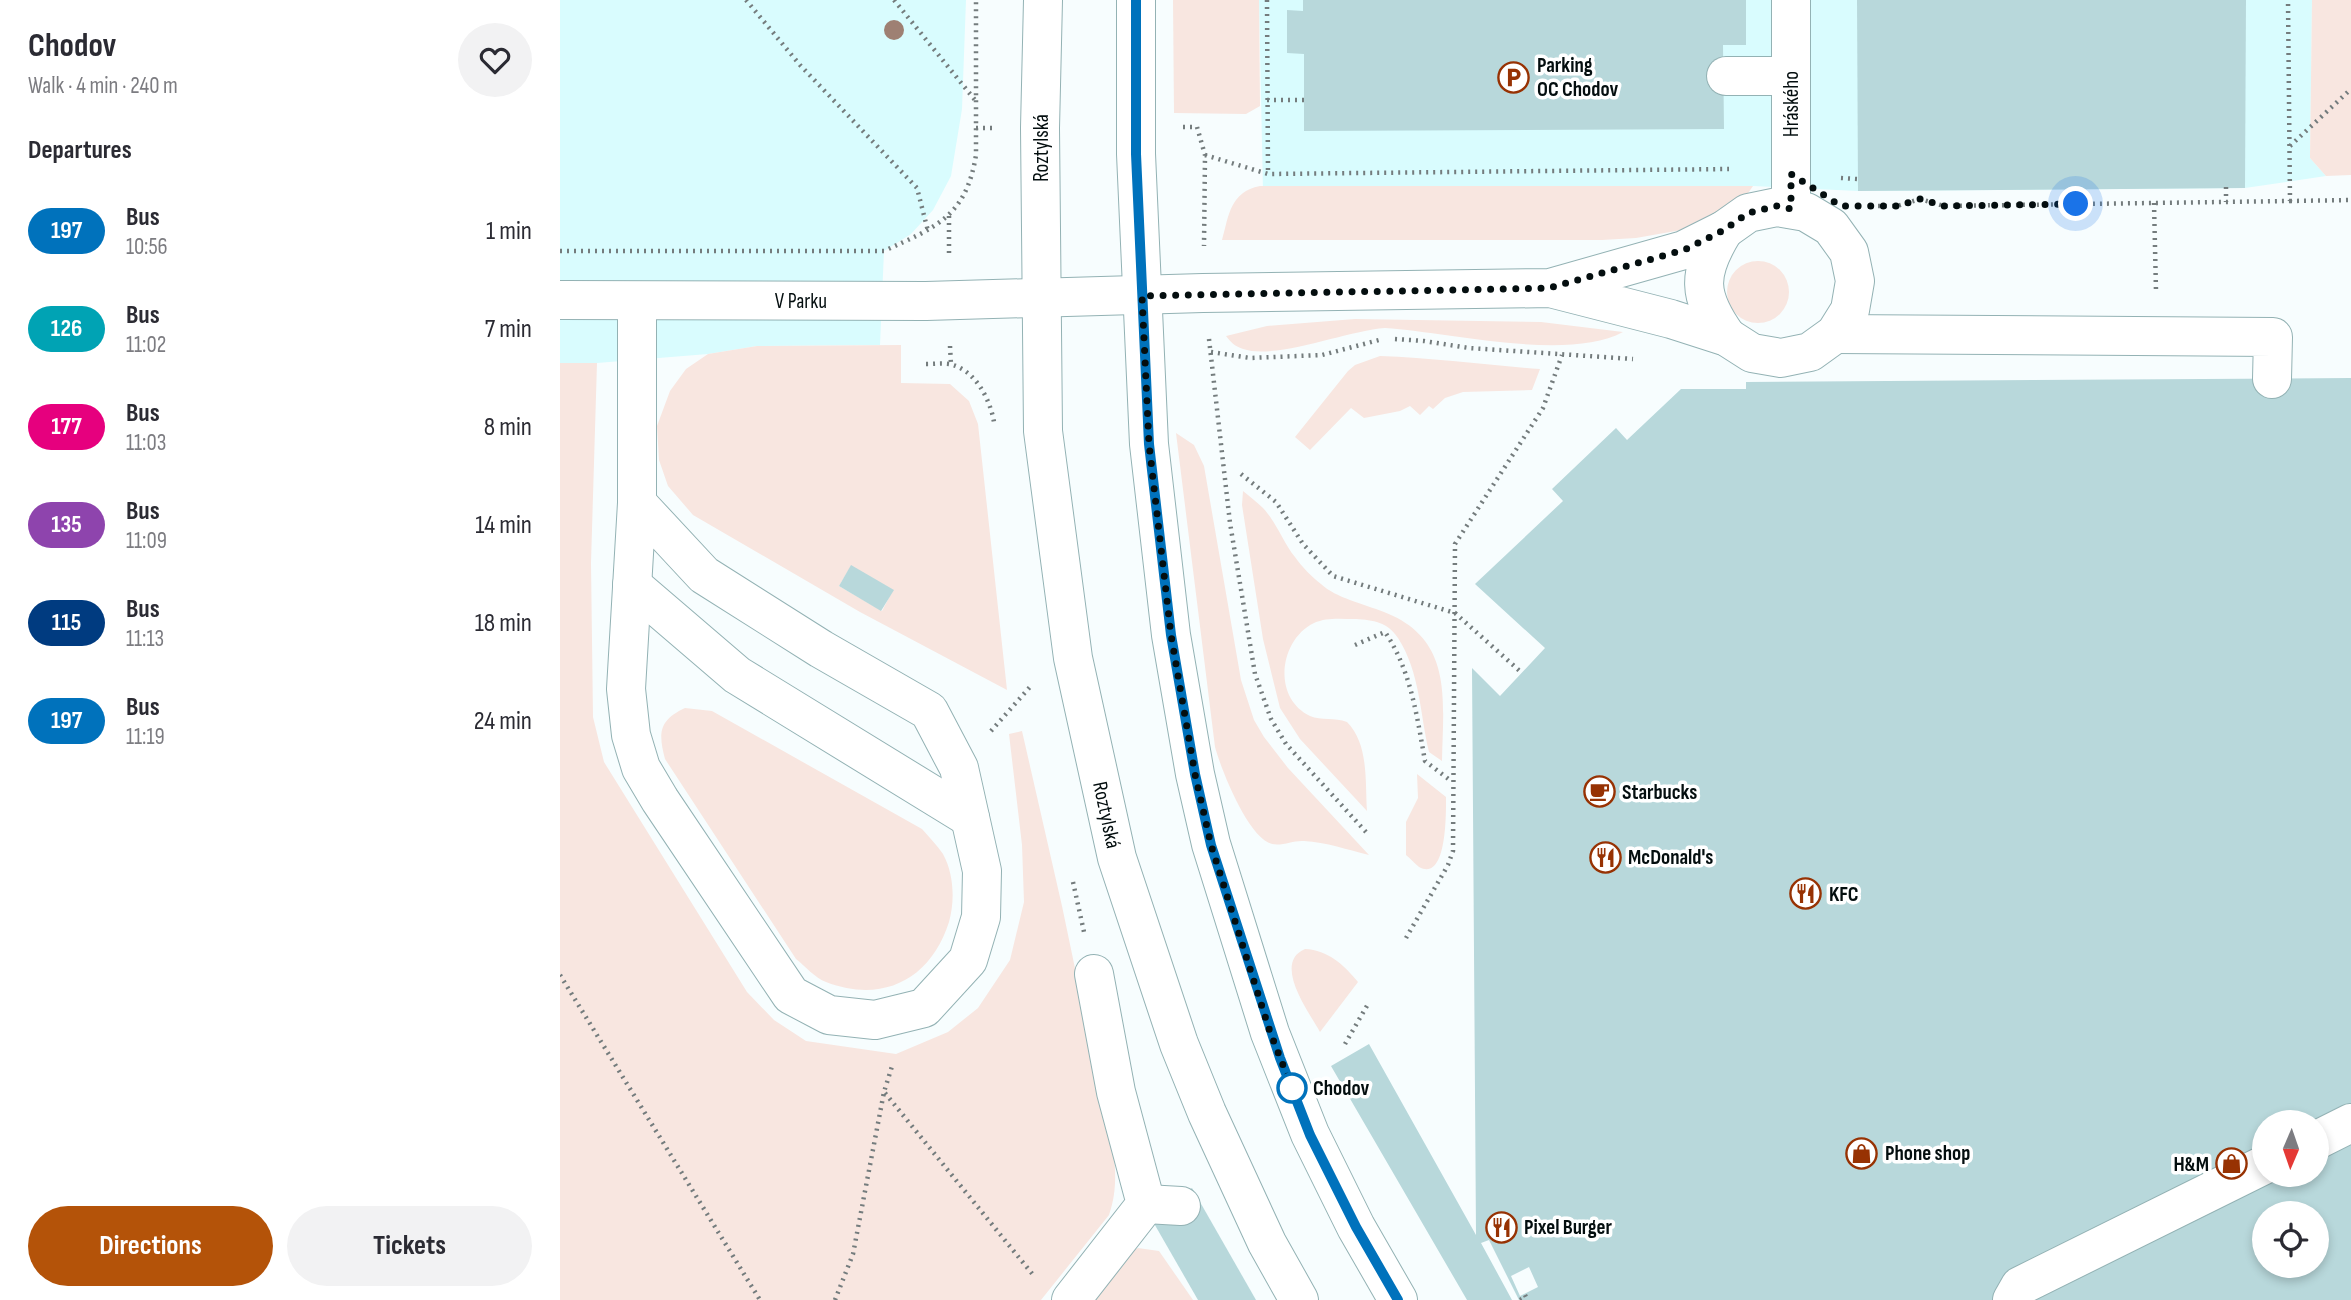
<!DOCTYPE html>
<html lang="en">
<head>
<meta charset="utf-8">
<style>
  :root { --surface:#fff; --page:#f2f2f3; --text:#2b2b33; --muted:#7c7c81; --accent:#b45309 }
  body { margin:0; font-family:"Sofia Sans Condensed",sans-serif; background:var(--page); color:var(--text); height:100vh; display:flex; flex-direction:column; font-size:26px; white-space:nowrap }
  * { box-sizing:border-box; margin:0 }
  p { font-size:23px; color:var(--muted) }
  .icon { flex:none; width:38px; height:38px; fill:none; stroke:currentColor; stroke-width:2; stroke-linecap:round; stroke-linejoin:round }
  .map { position:relative; flex:1; overflow:hidden }
  .side { display:flex; flex-direction:column; background:var(--surface); width:560px }
  .side>* { flex:none }
  .badge { padding:0 14px; border-radius:23px; font-size:24px; line-height:46px }
  .needle { width:46px; rotate:182deg }
  .controls { position:absolute; left:1692px; top:1110px; display:grid; gap:14px }
  .controls a { display:grid; place-items:center; width:77px; height:77px; border-radius:50%; background:var(--surface); box-shadow:0 4px 10px #0003; font-size:35px }
  .you { position:absolute; width:35px; height:35px; margin:-18px; border:5px solid #fff; border-radius:50%; background:#1a73e8; box-shadow:0 0 0 10px #1a73e833 }
  .map>.badge { position:absolute; translate:-50% -50%; box-shadow:0 0 0 4px #fff }
  h2 { padding:0 28px; font-size:26px; line-height:63px }
  .round { display:grid; place-items:center; flex:none; width:74px; height:74px; border-radius:37px; background:var(--page) }
  .overview { display:flex; align-items:center; justify-content:space-between; height:119px; padding:0 28px }
  h1 { font-size:33px; font-weight:700; line-height:52px }
  .cta { display:flex; gap:14px; margin-top:auto; padding:14px 28px }
  .cta a { flex:1; height:80px; border-radius:42px; background:var(--accent); color:#fff; font-size:28px; font-weight:700; line-height:80px; text-align:center }
  .cta a+a { background:var(--page); color:var(--text) }
  ul { padding:0; list-style:none }
  li { display:flex; align-items:center; gap:21px; height:98px; padding:0 28px }
  li div { flex:1 }
  li b { display:block; font-size:26px }
  li em { font-style:normal }
  li .badge { min-width:77px; font-weight:700; text-align:center }
  main { display:flex; flex:1; min-height:0 }
  .map>svg:first-child { display:block }
</style>
</head>
<body>
<main>
<section class="side">
<div class="overview"><div><h1>Chodov</h1><p>Walk · 4 min · 240 m</p></div><a class="round"><svg class="icon" aria-label="heart" viewBox="0 0 24 24"><path d="M12 20l-8-8c-3-5 5-10 8-4 3-6 11-1 8 4z"/></svg></a></div>
<h2>Departures</h2>
<ul>
<li><span class="badge" style="background:#0072bc;color:#fff">197</span><div><b>Bus</b><p>10:56</p></div><em>1 min</em></li>
<li><span class="badge" style="background:#00a3b4;color:#fff">126</span><div><b>Bus</b><p>11:02</p></div><em>7 min</em></li>
<li><span class="badge" style="background:#e6007e;color:#fff">177</span><div><b>Bus</b><p>11:03</p></div><em>8 min</em></li>
<li><span class="badge" style="background:#8e44ad;color:#fff">135</span><div><b>Bus</b><p>11:09</p></div><em>14 min</em></li>
<li><span class="badge" style="background:#003b80;color:#fff">115</span><div><b>Bus</b><p>11:13</p></div><em>18 min</em></li>
<li><span class="badge" style="background:#0072bc;color:#fff">197</span><div><b>Bus</b><p>11:19</p></div><em>24 min</em></li>
</ul>
<div class="cta"><a>Directions</a><a>Tickets</a></div>
</section>
<div class="map">
<svg width="1791" height="1300" viewBox="0 0 1791 1300">
  <rect width="100%" height="100%" fill="#f7fdfe"/>
  <!-- built -->
  <g fill="#d9fcfe">
    <path d="M0,0h406l-4,109 -11,67 -18,34 -22,24 -27,17 -4,94 -123,1 -49,8 -111,9h-37z"/>
    <path d="M699,0h1053l-2,158 16,18 -81,12 -387,3 -105,-5 -490,6z"/>
  </g>
  <!-- green -->
  <g fill="#f8e6e0" fill-rule="evenodd">
    <path d="M613,0h86l1,106 -14,8 -72,-1z"/>
    <path d="M1752,0h39v175l-25,1 -16,-18z"/>
    <path d="M700,186h493l-7,10 -59,33 -51,9 -34,2h-380c7,-25 8,-48 38,-54z"/>
    <circle cx="1198" cy="292" r="31"/>
    <path d="M795,319l186,3 82,10c-56,30 -174,0 -238,-4 -39,3 -109,32 -142,21 -9,-3 -12,-7 -17,-13l41,-10z"/>
    <path d="M341,345v38l49,1 19,17 9,23 29,266 -147,-78 -167,-97 -25,-29 -9,-26 -2,-34 13,-35 16,-22 22,-15 49,-8zM291,566l42,24 -11,21 -43,-25z"/>
    <path d="M820,356c53,2 107,9 160,13l-8,21 -69,2 -18,6 -12,11 -4,-3 -9,9 -10,-9 -10,5 -36,7 -13,-10 -41,42 -15,-13 53,-66 7,-6z"/>
    <path d="M0,363h37l-6,200 2,154 11,45 143,230 27,28 32,21 90,13 52,-22 30,-24 32,-48 14,-58 -2,-57 -13,-111 13,-3 40,175 52,249c2,22 2,40 -5,60l-68,85h-481z"/>
    <path d="M616,433l18,12 10,21 37,214 13,40 10,17 24,31 81,87c-21,-5 -43,-13 -65,-14 -10,-1 -21,5 -32,3 -24,-6 -51,-75 -57,-97z"/>
    <path d="M683,491c7,6 14,11 20,17 14,15 20,34 32,49 7,10 17,20 26,27 15,14 43,20 63,28 70,27 59,88 58,149l-13,-9c-9,-38 -9,-80 -31,-114 -10,-16 -25,-18 -42,-19 -15,0 -29,-2 -42,4 -35,17 -42,75 -4,93 11,5 25,1 37,6 22,22 18,60 20,89l-67,-72 -20,-31 -17,-69 -21,-134z"/>
    <path d="M125,708l27,3 210,118c7,8 15,16 21,25 11,20 12,47 6,68 -18,57 -66,82 -123,60 -11,-4 -21,-16 -30,-23l-131,-200c-7,-26 -6,-39 20,-51z"/>
    <path d="M857,774l29,23c0,12 2,86 -27,70 -4,-3 -9,-9 -13,-12v-33l12,-24z"/>
    <path d="M745,949c23,1 39,16 53,33l-38,50c-11,-20 -48,-69 -15,-83z"/>
    <path d="M578,1248l21,3 34,49h-104l31,-43z"/>
  </g>
  <!-- building -->
  <g fill="#b8d8db" fill-rule="evenodd">
    <path d="M743,0h443v45h-23l1,84 -420,2v-77l-17,-1v-43l16,1z"/>
    <path d="M1297,0h389l-1,188 -387,3z"/>
    <path d="M1791,378v922h-832l-30,-60 -8,3 31,57h-45l-136,-234 38,-22 107,191 -4,-567 28,28 45,-48 -70,-64 88,-83 -11,-12 64,-61 11,12 54,-51h65v-7zM1704,1122h53v52h-53zM1704,1213h53v52h-53zM969,1267l9,20 -18,9 -9,-20z"/>
    <path d="M291,565l43,25 -13,21 -42,-25z"/>
    <path d="M632,1188l64,112h-58l-50,-87z"/>
  </g>
  <g fill="none" stroke-linecap="round" stroke-linejoin="round">
    <defs>
      <g id="minor">
        <path d="M1231,0v209"/>
        <path d="M1166,76h65"/>
        <path d="M1164,230c-27,44 -27,65 3,107"/>
        <path d="M0,300l366,1 277,-8 347,-5 121,31 56,18 25,16 29,5 29,-6 25,-18 15,-24 5,-29 -6,-29 -18,-25 -25,-15 -29,-5 -29,6 -24,17 -40,20 -134,38"/>
        <path d="M1275,334l438,3 -1,42"/>
        <path d="M77,503l67,72 117,74 108,62 30,57 23,103 -1,46 -13,43 -44,48 -49,12 -46,-5 -38,-20 -131,-195 -19,-32 -10,-33 -5,-46 11,-186v-202"/>
        <path d="M72,585l105,90 233,143"/>
        <path d="M1757,1140l34,-17"/>
        <path d="M586,1204l35,2"/>
        <path d="M511,1300l75,-96 -30,-112 -22,-118"/>
        <path d="M1452,1300l8,-14 244,-121"/>
      </g>
      <g id="major">
        <path d="M483,0l-3,128 3,303 30,227 44,200 62,186 28,69 60,130 32,57"/>
        <path d="M576,0v154l13,290 22,191 24,139 16,70 59,189 40,101 46,93 42,73"/>
      </g>
    </defs>
    <!-- minor casing -->
    <use href="#minor" stroke="#93b2b4" stroke-width="40"/>
    <!-- major casing -->
    <use href="#major" stroke="#93b2b4" stroke-width="40"/>
    <!-- path -->
    <g stroke="#747c7d" stroke-width="4.5" stroke-dasharray="2 5" stroke-linecap="butt">
      <path d="M186,0l54,65 117,123 11,43"/>
      <path d="M334,0l81,100"/>
      <path d="M707,0l1,174"/>
      <path d="M707,100h37"/>
      <path d="M623,127h14l8,28 -1,91"/>
      <path d="M416,128h19"/>
      <path d="M1730,146l61,-57"/>
      <path d="M645,155l63,19 461,-5"/>
      <path d="M1281,178l16,1"/>
      <path d="M1666,187v15"/>
      <path d="M1730,201l61,-1"/>
      <path d="M1594,203l2,88"/>
      <path d="M1311,206h26l23,-7 24,7 346,-5 -2,-201"/>
      <path d="M389,216v40"/>
      <path d="M0,251h324c52,-24 82,-34 92,-96v-155"/>
      <path d="M649,339l21,184 25,151 16,45 15,25 80,88"/>
      <path d="M835,339l29,2 45,7 164,11"/>
      <path d="M390,346l1,19"/>
      <path d="M651,352l39,6 72,-3 61,-16"/>
      <path d="M366,364c8,0 15,-1 23,0 26,5 41,35 45,58"/>
      <path d="M681,474l35,28 27,42 30,32 122,37 67,60"/>
      <path d="M795,645l30,-13c26,38 32,85 40,129l26,20"/>
      <path d="M431,731l39,-44"/>
      <path d="M513,882l11,50"/>
      <path d="M846,938l42,-73 5,-14 2,-307 88,-136 19,-53"/>
      <path d="M0,975l200,325"/>
      <path d="M785,1044l23,-40"/>
      <path d="M325,1093l149,183"/>
      <path d="M275,1300l18,-46 31,-162 9,-29"/>
      <path d="M960,1300l6,-3 -1,-2"/>
    </g>
    <!-- minor -->
    <use href="#minor" stroke="#fff" stroke-width="38"/>
    <!-- major -->
    <use href="#major" stroke="#fff" stroke-width="38"/>
  </g>
  <!-- trees -->
  <circle fill="#9e8073" cx="334" cy="30" r="10"/>
  <g fill="none" stroke-linecap="round" stroke-linejoin="round">
    <defs>
      <path id="line" d="M576,0v154l13,290 22,191 24,139 16,71 69,213 30,77 46,92 42,73"/>
    </defs>
    <!-- line casing -->
    <use href="#line" stroke="#fff" stroke-width="16"/>
    <!-- line -->
    <use href="#line" stroke="#0072bc" stroke-width="10"/>
    <!-- walk -->
    <path stroke="#040e0f" stroke-width="7" stroke-dasharray="0 12.6" d="M732,1088l-22,-56 -59,-187 -16,-71 -24,-139 -22,-191 -7,-148 407,-8 135,-38 40,-20 24,-17 29,-7 14,3v-35l50,32h56l23,-7 24,7 132,-2"/>
  </g>
  <!-- icons -->
  <defs>
    <symbol id="parking-ring" viewBox="-11 -11 22 22"><circle r="9.5" fill="#fff" stroke="#973203" stroke-width="1.5"/><path d="M-3.5-5.5H1a3.5 3.5 0 0 1 0 7H-1V5.5H-3.5ZM-1-3.4V-.6H.8a1.4 1.4 0 0 0 0-2.8Z" fill="#973203"/></symbol>
    <symbol id="cafe-ring" viewBox="-11 -11 22 22"><circle r="9.5" fill="#fff" stroke="#973203" stroke-width="1.5"/><path d="M-5.5-4.5H6V0H3Q3 3.5 0 3.5H-2.5Q-5.5 3.5-5.5 0ZM3-3.2v2h1.7v-2ZM-6 4.5H4V6H-6Z" fill="#973203"/></symbol>
    <symbol id="restaurant-ring" viewBox="-11 -11 22 22"><circle r="9.5" fill="#fff" stroke="#973203" stroke-width="1.5"/><path d="M-5-6h1v4h1v-4h1v4h1v-4h1v5L-1.5 .5V6h-2V.5L-5-1ZM5-6V6H3V1.5H1.5Q1.5-4 5-6Z" fill="#973203"/></symbol>
    <symbol id="shop-ring" viewBox="-11 -11 22 22"><circle r="9.5" fill="#fff" stroke="#973203" stroke-width="1.5"/><path d="M-5-2.5h2.3a2.7 3.5 0 0 1 5.4 0H5L5.5 6h-11ZM-1.5-2.5h3a1.5 2.3 0 0 0-3 0Z" fill="#973203"/></symbol>
  </defs>
  <g fill-rule="evenodd">
    <use href="#parking-ring" x="936" y="60" width="35" height="35"/>
    <use href="#cafe-ring" x="1022" y="774" width="35" height="35"/>
    <use href="#restaurant-ring" x="1028" y="840" width="35" height="35"/>
    <use href="#restaurant-ring" x="1228" y="876" width="35" height="35"/>
    <use href="#shop-ring" x="1284" y="1136" width="35" height="35"/>
    <use href="#shop-ring" x="1654" y="1146" width="35" height="35"/>
    <use href="#restaurant-ring" x="924" y="1210" width="35" height="35"/>
  </g>
  <!-- markers -->
  <circle fill="#fff" stroke="#0072bc" stroke-width="3.5" cx="732" cy="1088" r="14"/>
  <g text-anchor="middle" stroke-width="7" stroke-linejoin="round" paint-order="stroke">
    <!-- poi labels -->
    <g font-size="21" font-weight="bold" fill="#040e0f" stroke="#fff" text-anchor="start">
      <text x="977" y="72">Parking<tspan x="977" dy="24">OC Chodov</tspan></text>
      <text x="1062" y="799">Starbucks</text>
      <text x="1068" y="864">McDonald's</text>
      <text x="1269" y="901">KFC</text>
      <text x="1325" y="1160">Phone shop</text>
      <text x="1649" y="1171" text-anchor="end">H&amp;M</text>
      <text x="964" y="1234">Pixel Burger</text>
    </g>
    <!-- street labels -->
    <g font-size="21" fill="#040e0f" stroke="#fff">
      <text transform="translate(1231 104) rotate(-90)" y="7">Hráského</text>
      <text transform="translate(481 148) rotate(-90)" y="7">Roztylská</text>
      <text x="241" y="308">V Parku</text>
      <text transform="translate(547 815) rotate(78)" y="7">Roztylská</text>
    </g>
    <!-- stop labels -->
    <g font-size="21" font-weight="bold" fill="#040e0f" stroke="#fff" text-anchor="start">
      <text x="753" y="1095">Chodov</text>
    </g>
  </g>
</svg>
<div class="controls">
<a><svg class="needle" viewBox="-14 -14 28 28"><path d="M0-13l5 13h-10z" fill="#e53935"/><path d="M0 13l5-13h-10z" fill="#7c7c81"/></svg></a>
<a><svg class="icon" aria-label="locate" viewBox="0 0 24 24"><circle cx="12" cy="12" r="6"/><path d="M12 2v4M12 18v4M2 12h4M18 12h4"/></svg></a>
</div>
<div class="you" style="left:1516px;top:204px"></div>
</div>
</main>
</body>
</html>
